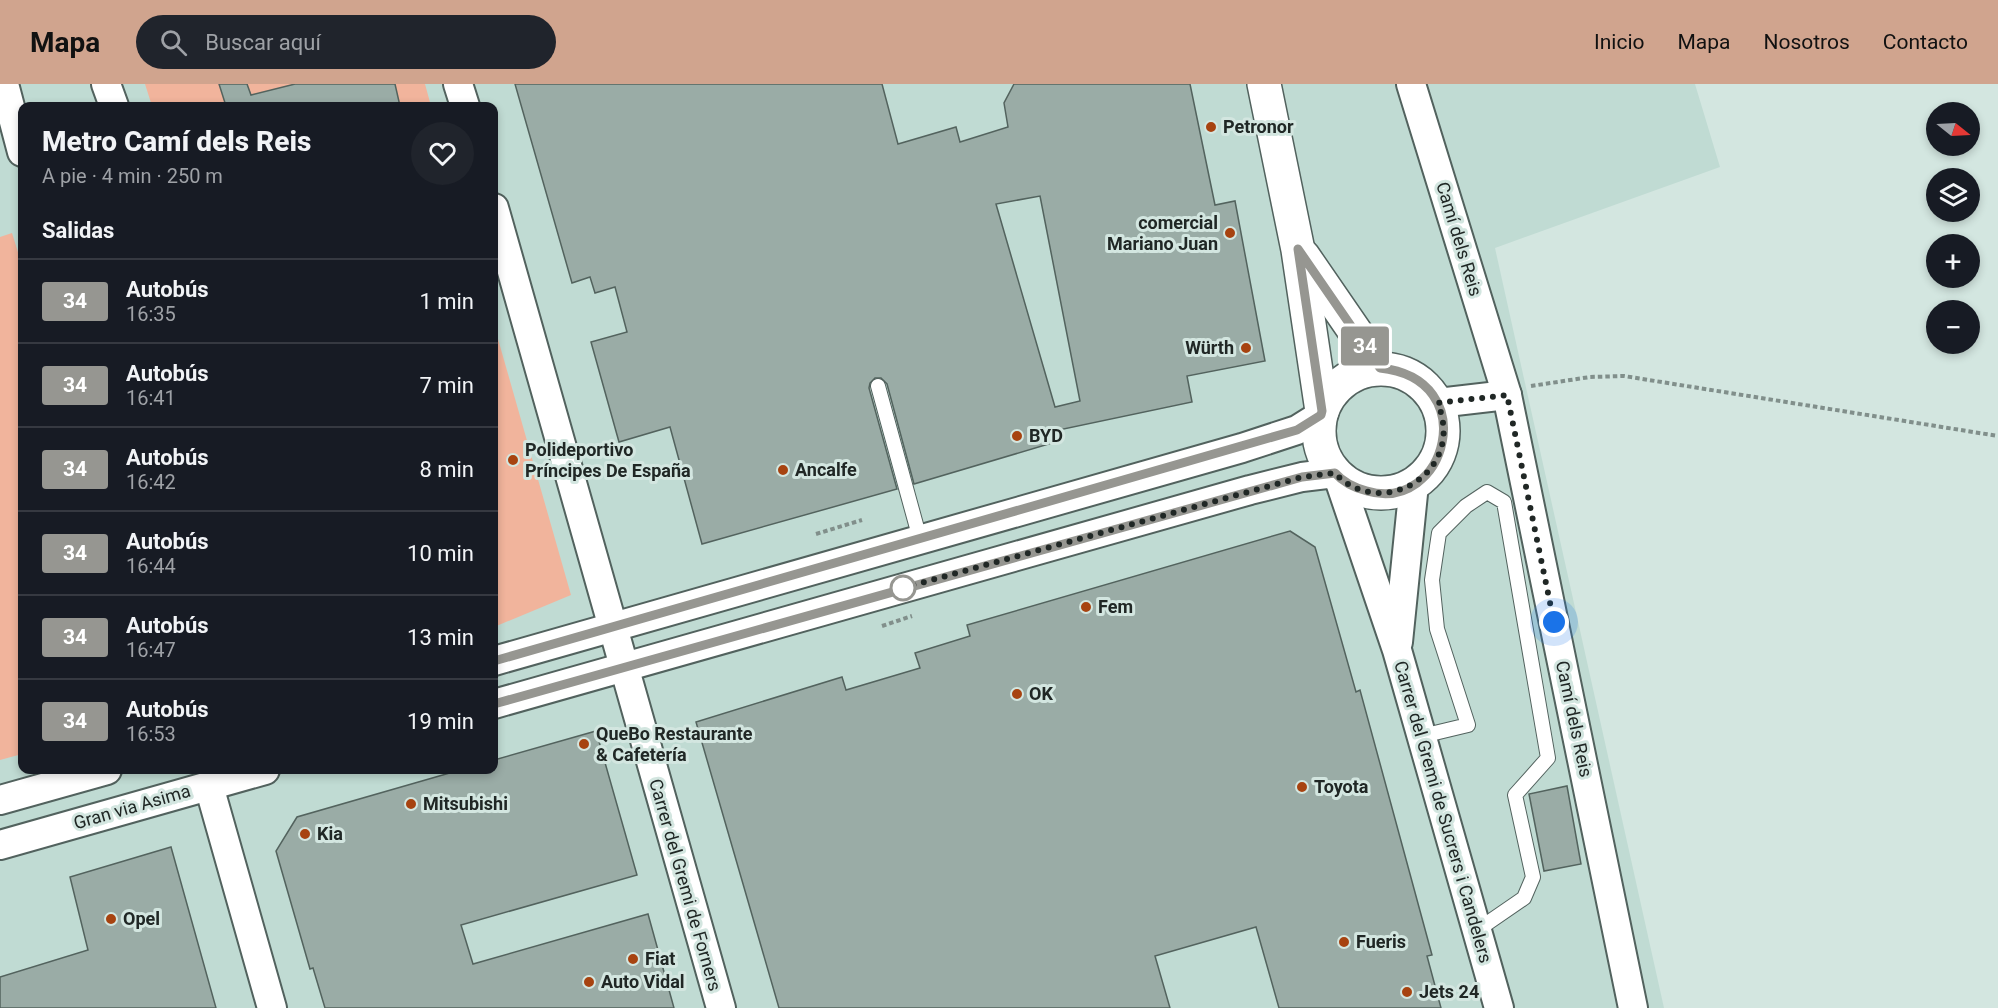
<!DOCTYPE html>
<html lang="es">
<head>
<meta charset="utf-8">
<style>
  :root { --surface:#171b24; --page:#20242c; --text:#f1f3f6; --muted:#9ea1a6; --line:#363941; --accent:#d0a48e }
  body { margin:0; font-family:Roboto,sans-serif; background:var(--page); color:var(--text); height:100vh; display:flex; flex-direction:column; font-size:22px; white-space:nowrap }
  * { box-sizing:border-box; margin:0 }
  p { font-size:20px; color:var(--muted) }
  .icon { flex:none; width:33px; height:33px; fill:none; stroke:currentColor; stroke-width:2; stroke-linecap:round; stroke-linejoin:round }
  .map { position:relative; flex:1; overflow:hidden }
  .drawer { position:absolute; left:18px; top:18px; width:480px; height:672px; display:flex; flex-direction:column; background:var(--surface); border-radius:12px; box-shadow:0 3px 9px #0003 }
  .drawer>* { flex:none }
  .badge { padding:0 12px; border-radius:4px; font-size:21px; line-height:39px }
  .needle { width:39px; rotate:108deg }
  .buttons { position:absolute; left:1926px; top:18px; display:grid; gap:12px }
  .buttons a { display:grid; place-items:center; width:54px; height:54px; border-radius:50%; background:var(--surface); box-shadow:0 3px 9px #0003; font-size:30px }
  .you { position:absolute; width:30px; height:30px; margin:-15px; border:4px solid #fff; border-radius:50%; background:#1a73e8; box-shadow:0 0 0 9px #1a73e833 }
  .map>.badge { position:absolute; translate:-50% -50%; box-shadow:0 0 0 3px #fff }
  h2 { padding:0 24px; font-size:22px; line-height:54px }
  .round { display:grid; place-items:center; flex:none; width:63px; height:63px; border-radius:32px; background:var(--page) }
  .overview { display:flex; align-items:center; justify-content:space-between; height:102px; padding:0 24px }
  h1 { font-size:28px; font-weight:800; line-height:45px }
  ul { padding:0; list-style:none }
  li { display:flex; align-items:center; gap:18px; height:84px; padding:0 24px; border-top:2px solid var(--line) }
  li div { flex:1 }
  li b { display:block; font-size:22px }
  li em { font-style:normal }
  li .badge { min-width:66px; font-weight:700; text-align:center }
  header { display:flex; align-items:center; gap:36px; box-sizing:border-box; height:84px; padding:0 30px; background:var(--accent); color:#111 }
  header strong { font-size:28px }
  nav { display:flex; gap:33px; margin-inline-start:auto; font-size:21px }
  .search { width:420px; height:54px; background:var(--page); display:flex; align-items:center; gap:15px; box-sizing:border-box; padding:0 21px; border-radius:33px; color:var(--muted); font-size:22px }
  .map>svg:first-child { display:block }
</style>
</head>
<body>
<header>
<strong>Mapa</strong>
<div class="search"><svg class="icon" aria-label="search" viewBox="0 0 24 24"><circle cx="10" cy="10" r="6"/><path d="M15 15l6 6"/></svg>Buscar aquí</div>
<nav><a>Inicio</a><a>Mapa</a><a>Nosotros</a><a>Contacto</a></nav>
</header>
<div class="map">
<svg width="1998" height="924" viewBox="0 0 1998 924">
  <rect width="100%" height="100%" fill="#d3e6e0"/>
  <!-- built -->
  <path fill="#c0dbd3" fill-rule="evenodd" d="M0,0h1695l25,83 -225,81 169,760h-1664zM22,22h472v664h-472z"/>
  <!-- green -->
  <g fill="#f1b49c">
    <path d="M145,0h280l6,22h-279z"/>
    <path d="M12,149l10,32v489l-22,6v-523z"/>
    <path d="M494,241l77,270 -77,32z"/>
  </g>
  <!-- building -->
  <g fill="#9aaca6" stroke="#53635e" stroke-width="1.5" fill-rule="evenodd">
    <path d="M219,0h28l4,11 44,-11h100l5,22h-174z"/>
    <path d="M515,0h367l16,60 58,-17 4,15 48,-15 -4,-24 10,-19h176l25,121 20,-4 30,160 -78,15 5,26 -143,30 3,11 -138,41 -27,-100 -6,-6h-6l-5,5 -1,5 28,101 -195,55 -32,-117 -51,15 -28,-100 36,-10 -12,-45 -20,6 -5,-16 -18,6zM1040,112l40,205 -25,6 -59,-203z"/>
    <path d="M1290,447l25,16 41,145 4,-2 72,265 -5,1 14,52h-162l-23,-81 -101,29 15,52h-391l-83,-286 146,-45 4,13 74,-22 -5,-15 55,-17 -3,-11z"/>
    <path d="M596,647l41,144 -176,50 12,39 175,-50 26,94h-349l-12,-40 -3,1 -34,-118 21,-34 163,-47h34v-10z"/>
    <path d="M1567,702l14,78 -37,7 -15,-77z"/>
    <path d="M171,763l45,161h-216v-31l88,-27 -18,-73z"/>
  </g>
  <g fill="none" stroke-linecap="round" stroke-linejoin="round">
    <defs>
      <g id="lane">
        <path d="M878,302l42,153"/>
        <path d="M1422,652l46,-11 -31,-96 -5,-49 7,-47 27,-27 21,-14 17,10 44,256 -33,37 18,82 -9,21 -48,33"/>
      </g>
      <g id="street">
        <path d="M4,0l18,68"/>
        <path d="M106,0l8,22"/>
        <path d="M458,0l7,22"/>
        <path d="M1411,0l96,311"/>
        <path d="M494,124l227,800"/>
        <path d="M1438,319l69,-8 126,613"/>
        <path d="M1338,392l59,174 102,358"/>
        <path d="M1398,558l16,-158"/>
        <path d="M494,577l748,-213 55,-18 24,-15"/>
        <path d="M494,620l756,-214 52,-13 33,-4"/>
        <path d="M209,702l63,222"/>
        <path d="M0,716l107,-30"/>
        <path d="M0,761l265,-75"/>
      </g>
      <g id="secondary">
        <path d="M1264,0l34,166 24,161"/>
        <path d="M1303,172l77,112"/>
        <circle cx="1381" cy="347" r="62"/>
      </g>
    </defs>
    <!-- lane casing -->
    <use href="#lane" stroke="#52625e" stroke-width="16"/>
    <!-- street casing -->
    <use href="#street" stroke="#52625e" stroke-width="32"/>
    <!-- secondary casing -->
    <use href="#secondary" stroke="#52625e" stroke-width="36"/>
    <!-- path -->
    <g stroke="#818f8b" stroke-width="4" stroke-dasharray="4.5 3" stroke-linecap="butt">
      <path d="M1531,302l59,-9 34,-1 374,60"/>
      <path d="M816,450l46,-14"/>
      <path d="M882,542l30,-10"/>
    </g>
    <!-- lane -->
    <use href="#lane" stroke="#fff" stroke-width="14"/>
    <!-- street -->
    <use href="#street" stroke="#fff" stroke-width="28"/>
    <!-- secondary -->
    <use href="#secondary" stroke="#fff" stroke-width="33"/>
  </g>
  <g fill="none" stroke-linecap="round" stroke-linejoin="round">
    <defs>
      <path id="line" d="M494,577l803,-231 24,-15 1,-4 -24,-162 82,119c104,11 66,146 -13,123 -12,-3 -24,-9 -32,-18l-33,4 -808,227"/>
    </defs>
    <!-- line casing -->
    <use href="#line" stroke="#fff" stroke-width="14"/>
    <!-- line -->
    <use href="#line" stroke="#969691" stroke-width="9"/>
    <!-- walk -->
    <path stroke="#202725" stroke-width="6" stroke-dasharray="0 10.8" d="M903,504l399,-111 33,-4c35,39 100,17 108,-33 2,-13 -1,-25 -5,-37l69,-8 47,227"/>
  </g>
  <!-- markers -->
  <g fill="#a74310" stroke="#d3e6e0" stroke-width="2">
    <circle cx="1211" cy="43" r="6"/>
    <circle cx="1230" cy="149" r="6"/>
    <circle cx="1246" cy="264" r="6"/>
    <circle cx="1017" cy="352" r="6"/>
    <circle cx="513" cy="376" r="6"/>
    <circle cx="783" cy="386" r="6"/>
    <circle cx="1086" cy="523" r="6"/>
    <circle cx="1017" cy="610" r="6"/>
    <circle cx="584" cy="660" r="6"/>
    <circle cx="1302" cy="703" r="6"/>
    <circle cx="411" cy="720" r="6"/>
    <circle cx="305" cy="750" r="6"/>
    <circle cx="111" cy="835" r="6"/>
    <circle cx="1344" cy="858" r="6"/>
    <circle cx="633" cy="875" r="6"/>
    <circle cx="589" cy="898" r="6"/>
    <circle cx="1407" cy="908" r="6"/>
  </g>
  <circle fill="#fff" stroke="#969691" stroke-width="3" cx="903" cy="504" r="12"/>
  <g text-anchor="middle" stroke-width="6" stroke-linejoin="round" paint-order="stroke">
    <!-- poi labels -->
    <g font-size="18" font-weight="bold" fill="#202725" stroke="#d3e6e0" text-anchor="start">
      <text x="1223" y="49">Petronor</text>
      <text x="1218" y="145" text-anchor="end">comercial<tspan x="1218" dy="21">Mariano Juan</tspan></text>
      <text x="1234" y="270" text-anchor="end">Würth</text>
      <text x="1029" y="358">BYD</text>
      <text x="525" y="372">Polideportivo<tspan x="525" dy="21">Príncipes De España</tspan></text>
      <text x="795" y="392">Ancalfe</text>
      <text x="1098" y="529">Fem</text>
      <text x="1029" y="616">OK</text>
      <text x="596" y="656">QueBo Restaurante<tspan x="596" dy="21">&amp; Cafetería</tspan></text>
      <text x="1314" y="709">Toyota</text>
      <text x="423" y="726">Mitsubishi</text>
      <text x="317" y="756">Kia</text>
      <text x="123" y="841">Opel</text>
      <text x="1356" y="864">Fueris</text>
      <text x="645" y="881">Fiat</text>
      <text x="601" y="904">Auto Vidal</text>
      <text x="1419" y="914">Jets 24</text>
    </g>
    <!-- street labels -->
    <g font-size="18" fill="#202725" stroke="#d3e6e0">
      <text transform="translate(1459 155) rotate(73)" y="6">Camí dels Reis</text>
      <text transform="translate(1574 635) rotate(78)" y="6">Camí dels Reis</text>
      <text transform="translate(132 723) rotate(-16)" y="6">Gran via Asima</text>
      <text transform="translate(1443 728) rotate(74)" y="6">Carrer del Gremi de Sucrers i Candelers</text>
      <text transform="translate(685 801) rotate(74)" y="6">Carrer del Gremi de Forners</text>
    </g>
  </g>
</svg>
<div class="buttons">
<a><svg class="needle" viewBox="-14 -14 28 28"><path d="M0-13l5 13h-10z" fill="#e53935"/><path d="M0 13l5-13h-10z" fill="#9ea1a6"/></svg></a>
<a><svg class="icon" aria-label="layers" viewBox="0 0 24 24"><path d="M12 4l9 5-9 5-9-5zM3 14l9 5 9-5"/></svg></a>
<a>+</a>
<a>−</a>
</div>
<div class="you" style="left:1554px;top:538px"></div>
<b class="badge" style="left:1365px;top:262px;background:#969691;color:#fff">34</b>
<section class="drawer">
<div class="overview"><div><h1>Metro Camí dels Reis</h1><p>A pie · 4 min · 250 m</p></div><a class="round"><svg class="icon" aria-label="heart" viewBox="0 0 24 24"><path d="M12 20l-8-8c-3-5 5-10 8-4 3-6 11-1 8 4z"/></svg></a></div>
<h2>Salidas</h2>
<ul>
<li><span class="badge" style="background:#969691;color:#fff">34</span><div><b>Autobús</b><p>16:35</p></div><em>1 min</em></li>
<li><span class="badge" style="background:#969691;color:#fff">34</span><div><b>Autobús</b><p>16:41</p></div><em>7 min</em></li>
<li><span class="badge" style="background:#969691;color:#fff">34</span><div><b>Autobús</b><p>16:42</p></div><em>8 min</em></li>
<li><span class="badge" style="background:#969691;color:#fff">34</span><div><b>Autobús</b><p>16:44</p></div><em>10 min</em></li>
<li><span class="badge" style="background:#969691;color:#fff">34</span><div><b>Autobús</b><p>16:47</p></div><em>13 min</em></li>
<li><span class="badge" style="background:#969691;color:#fff">34</span><div><b>Autobús</b><p>16:53</p></div><em>19 min</em></li>
</ul>
</section>
</div>
</body>
</html>
